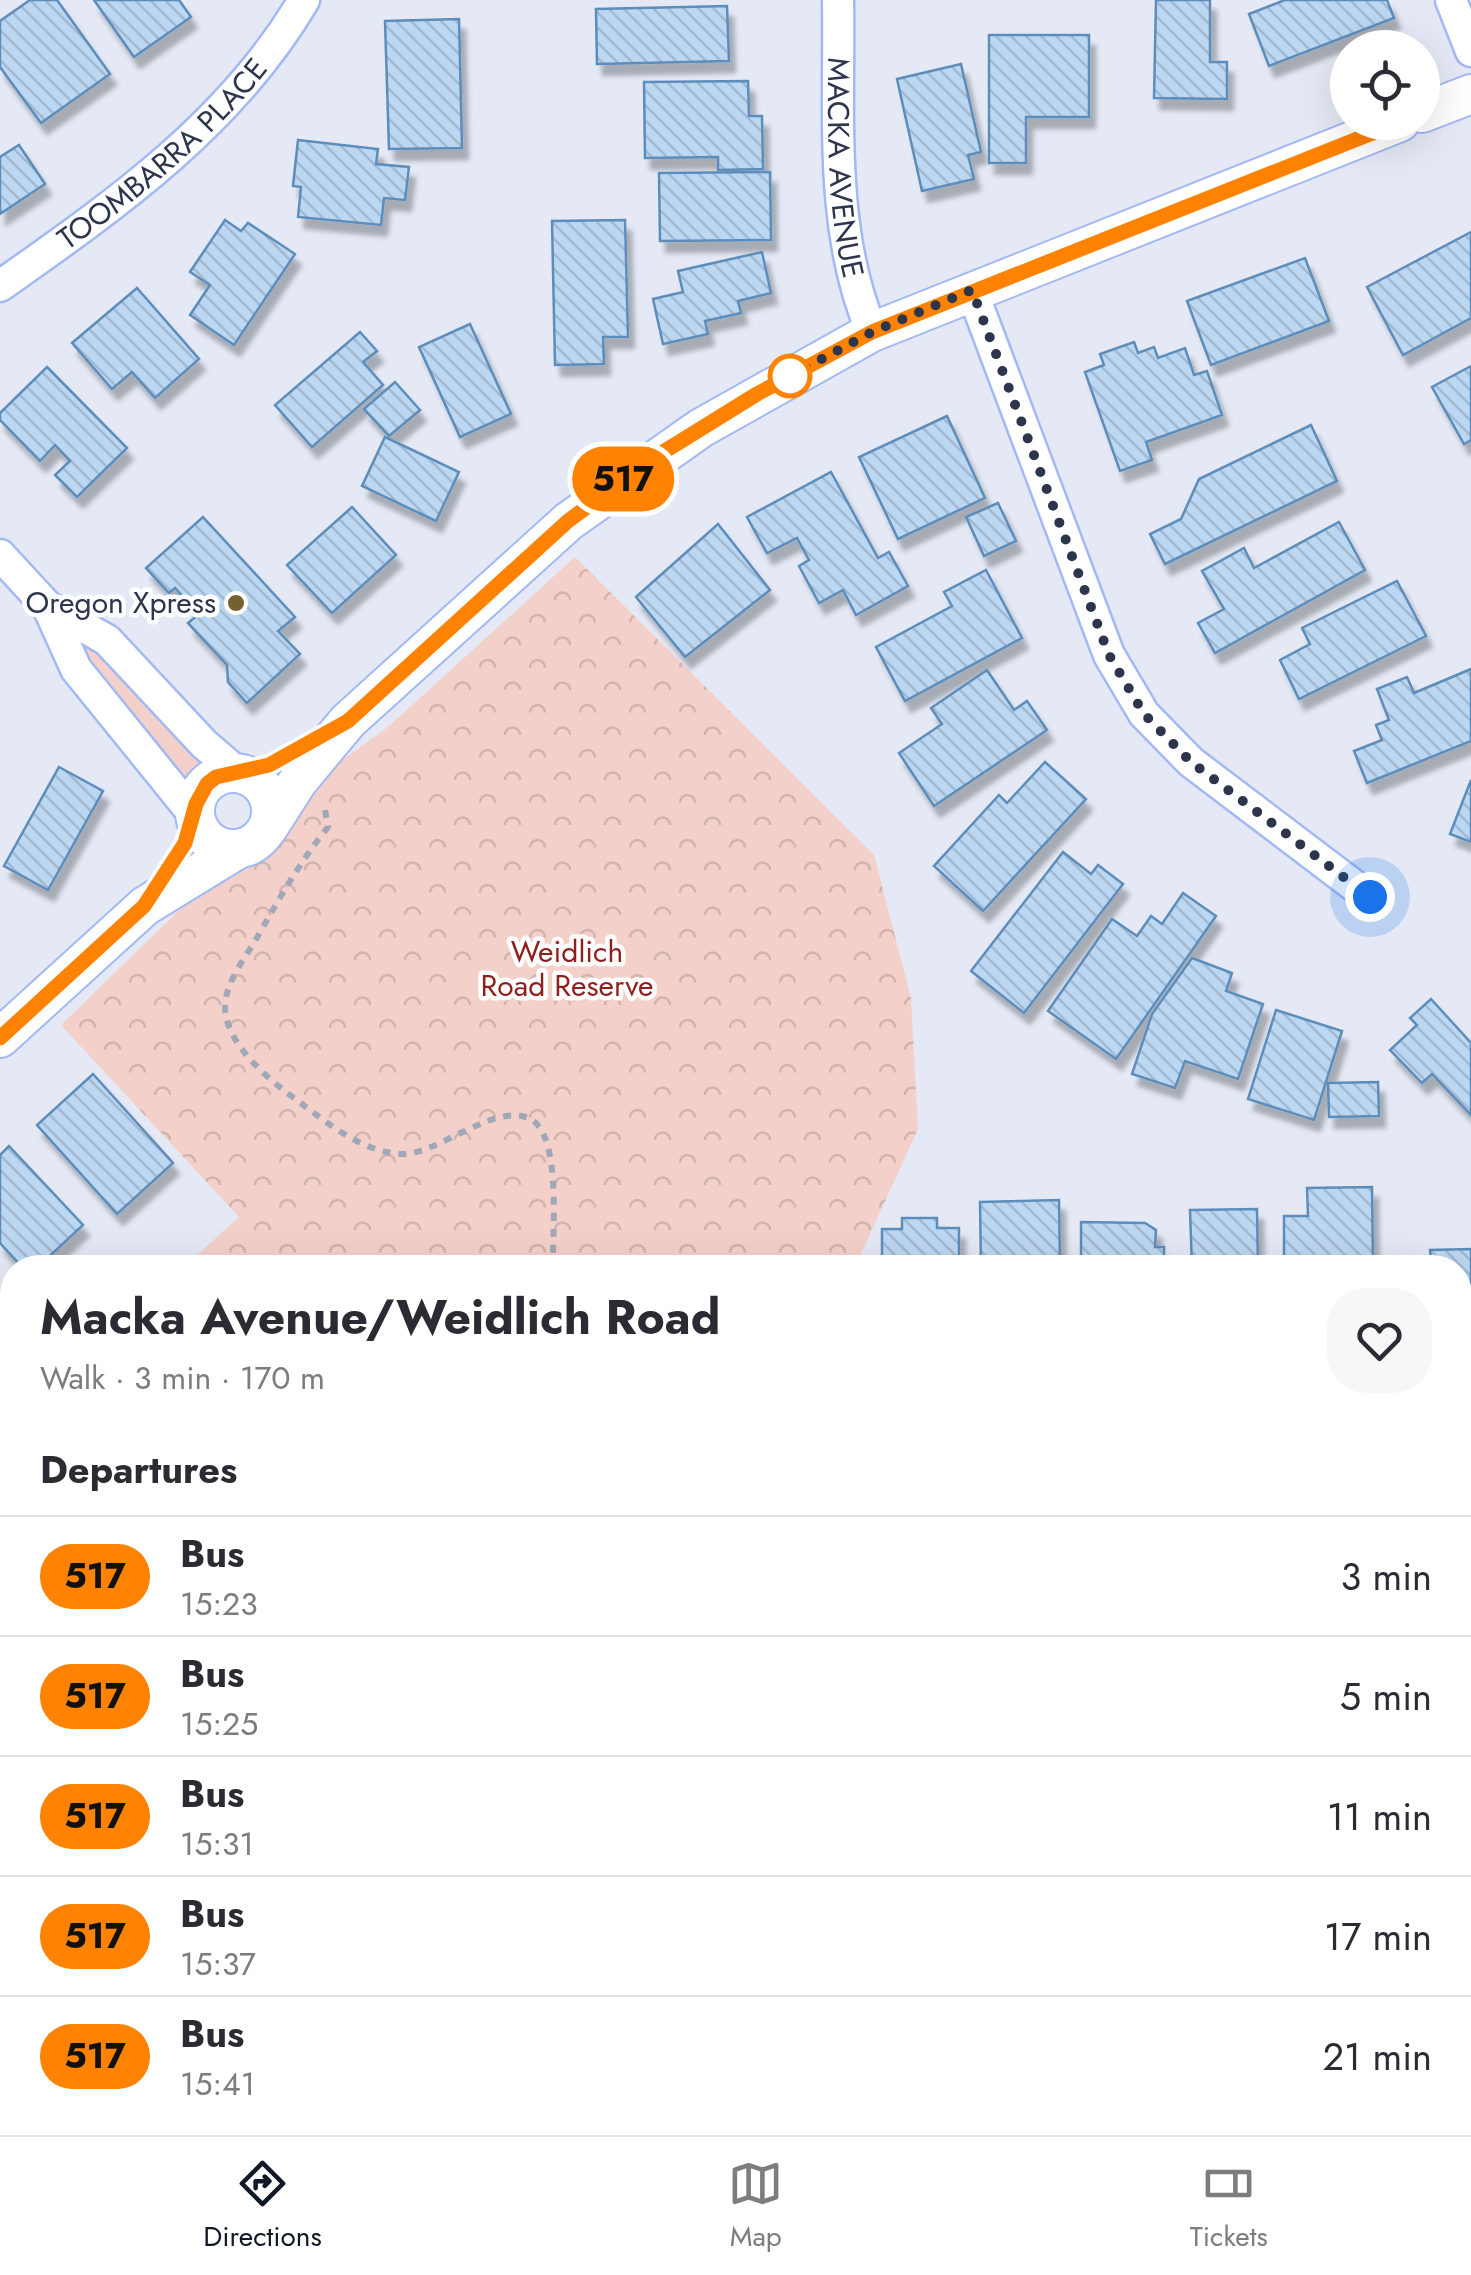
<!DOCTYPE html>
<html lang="en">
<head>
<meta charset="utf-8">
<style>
  :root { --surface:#fff; --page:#f7f7f7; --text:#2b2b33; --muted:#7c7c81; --line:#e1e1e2; --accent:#111827 }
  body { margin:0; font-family:Jost,sans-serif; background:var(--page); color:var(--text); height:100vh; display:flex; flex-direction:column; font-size:38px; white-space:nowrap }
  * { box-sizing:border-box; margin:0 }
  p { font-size:32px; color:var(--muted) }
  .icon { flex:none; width:55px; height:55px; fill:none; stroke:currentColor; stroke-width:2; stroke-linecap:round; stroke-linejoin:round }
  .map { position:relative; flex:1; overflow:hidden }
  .side { position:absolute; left:0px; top:1255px; width:1472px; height:880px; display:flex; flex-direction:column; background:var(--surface); border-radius:40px 40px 0 0; box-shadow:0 10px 40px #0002 }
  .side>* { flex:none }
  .badge { padding:0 20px; border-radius:32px; font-size:35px; line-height:65px }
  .controls { position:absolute; left:1330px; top:30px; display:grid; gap:20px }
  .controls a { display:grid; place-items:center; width:110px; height:110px; border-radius:50%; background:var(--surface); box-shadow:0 10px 40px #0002; font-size:50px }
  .you { position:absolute; width:50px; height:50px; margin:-25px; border:8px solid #fff; border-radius:50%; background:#1a73e8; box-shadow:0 0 0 15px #1a73e833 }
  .map>.badge { position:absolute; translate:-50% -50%; box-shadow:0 0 0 5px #fff }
  h2 { padding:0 40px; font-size:38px; line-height:90px }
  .round { display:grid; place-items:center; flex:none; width:105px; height:105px; border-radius:40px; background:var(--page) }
  .summary { display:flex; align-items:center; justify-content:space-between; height:170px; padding:0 40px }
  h1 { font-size:48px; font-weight:700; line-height:75px }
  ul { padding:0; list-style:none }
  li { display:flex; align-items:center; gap:30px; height:120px; padding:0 40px; border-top:2px solid var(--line) }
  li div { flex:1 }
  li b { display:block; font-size:38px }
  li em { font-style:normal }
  li .badge { min-width:110px; font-weight:700; text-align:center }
  .dock { display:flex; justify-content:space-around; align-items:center; height:140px; border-top:2px solid var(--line); background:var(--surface); font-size:28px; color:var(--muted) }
  .dock a { display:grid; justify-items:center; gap:5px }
  .dock .on { color:var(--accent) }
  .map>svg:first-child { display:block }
</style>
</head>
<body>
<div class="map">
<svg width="1471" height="2135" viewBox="0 0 1471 2135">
  <defs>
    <pattern id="park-crowns" width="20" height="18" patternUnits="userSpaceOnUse" patternTransform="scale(2.5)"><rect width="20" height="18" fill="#f4d0ca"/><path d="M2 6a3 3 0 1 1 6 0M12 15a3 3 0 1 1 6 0" fill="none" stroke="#d1b3af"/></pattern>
    <pattern id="building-back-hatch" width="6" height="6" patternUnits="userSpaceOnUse" patternTransform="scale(2.5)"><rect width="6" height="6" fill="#bcd7f2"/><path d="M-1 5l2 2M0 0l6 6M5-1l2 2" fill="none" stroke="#a2b9d1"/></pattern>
    <filter id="shadow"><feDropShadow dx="6" dy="11" stdDeviation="2.5" flood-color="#0004"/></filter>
  </defs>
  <rect width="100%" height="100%" fill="#e4e9f5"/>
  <!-- park -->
  <path fill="url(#park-crowns)" d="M575,557l299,298 37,143 7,131 -63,138h-671l55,-50 -178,-192 143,-139 68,-39 51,-73 65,-47z"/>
  <!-- garden -->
  <path fill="#f4d0ca" d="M81,634l132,128 -27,23 -114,-145z"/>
  <!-- building -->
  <g fill="url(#building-back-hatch)" stroke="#5d8dbb" stroke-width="2.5" filter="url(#shadow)">
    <path d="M30,0h27l53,74 -69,49 -41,-56v-46z"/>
    <path d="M94,0h85l12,17 -57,40z"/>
    <path d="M1156,0h54v62h17v37l-73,-1z"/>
    <path d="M1285,0h102l7,18 -125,48 -20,-52z"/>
    <path d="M727,6l2,55 -132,3 -1,-55z"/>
    <path d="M459,19l3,129 -73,1 -4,-128z"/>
    <path d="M989,35h100v82h-63v46h-37z"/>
    <path d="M961,64l20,88 -13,3 6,24 -52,12 -25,-112z"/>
    <path d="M748,81l1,35h13l1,53 -45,1v-13l-73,1 -1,-76z"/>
    <path d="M298,140l80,9 -2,15 33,3 -4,33 -21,-2 -3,27 -83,-8 3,-30 -8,-1z"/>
    <path d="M19,145l26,39 -45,30v-57z"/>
    <path d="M770,172l1,68 -111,1 -1,-68z"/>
    <path d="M225,220l16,11 7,-8 47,31 -61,91 -44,-30 20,-30 -20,-13z"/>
    <path d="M625,220l3,117h-25l1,27 -49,1 -3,-144z"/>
    <path d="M1471,232v86l-68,37 -36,-68z"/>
    <path d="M762,252l9,41 -33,8 3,12 -36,8 3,13 -45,10 -10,-45 30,-7 -5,-21z"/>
    <path d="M1305,258l24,63 -118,44 -24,-64z"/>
    <path d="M137,288l62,71 -44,39 -23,-26 -20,17 -40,-46z"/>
    <path d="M470,324l41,90 -51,23 -41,-90z"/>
    <path d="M360,332l17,19 -14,11 20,23 -71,62 -37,-42z"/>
    <path d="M1134,342l4,11 16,-6 4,11 27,-10 9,27 13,-4 15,44 -76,27 6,18 -32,11 -35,-99 19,-7 -4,-11z"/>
    <path d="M1471,366v74l-7,4 -32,-57z"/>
    <path d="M47,367l80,81 -50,49 -22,-22 15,-14 -15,-16 -15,16 -40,-41v-7z"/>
    <path d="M395,382l25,28 -31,26 -25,-27z"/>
    <path d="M947,416l38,82 -87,41 -39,-82z"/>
    <path d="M1311,425l26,56 -172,83 -15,-30 31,-15 18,-40z"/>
    <path d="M385,437l74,35 -23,49 -74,-35z"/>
    <path d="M831,472l47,86 11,-6 19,34 -52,29 -13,-25 -24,13 -20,-37 10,-6 -12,-22 -30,15 -20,-36z"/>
    <path d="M998,503l18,38 -32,15 -18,-39z"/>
    <path d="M352,507l44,48 -64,58 -45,-48z"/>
    <path d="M203,517l92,100 -17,14 22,23 -53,49 -19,-21 -1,-17 -39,-42 11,-9 -24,-26 -6,5 -23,-25z"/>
    <path d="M1339,522l26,48 -150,83 -17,-30 26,-14 -22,-38 42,-23 10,20z"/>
    <path d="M718,524l52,66 -85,67 -49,-60z"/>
    <path d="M986,570l36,68 -117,63 -29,-54 76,-41 -8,-14z"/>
    <path d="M1397,581l29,55 -127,63 -19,-39 30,-16 -8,-16z"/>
    <path d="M1471,669v72l-104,42 -13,-32 28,-11 -6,-15 13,-5 -12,-31 30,-12 7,16z"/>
    <path d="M987,670l27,40 13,-9 20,29 -113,76 -35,-53 43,-29 -11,-16z"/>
    <path d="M1045,762l41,37 -103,112 -49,-45 65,-71 8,8z"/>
    <path d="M59,767l44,24 -55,99 -44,-24z"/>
    <path d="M1471,780v62l-21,-8z"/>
    <path d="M1063,852l28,22 7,-9 25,19 -99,129 -53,-42z"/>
    <path d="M1183,893l33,23 -100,143 -68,-48 64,-92 25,17 14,-20 11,8z"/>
    <path d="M1192,958l40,15 -6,18 37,13 -25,75 -53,-18 -10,27 -43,-14 20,-60z"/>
    <path d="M1431,999l40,44v72l-39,-41 -10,9 -32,-33 27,-25 -7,-7z"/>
    <path d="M1276,1010l66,21 -28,89 -66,-21z"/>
    <path d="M93,1074l80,89 -56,51 -80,-89z"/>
    <path d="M1378,1082l1,34 -50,1 -1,-34z"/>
    <path d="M9,1146l74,79 -46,43h-14l-23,-25v-88z"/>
    <path d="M1372,1187l1,81h-89v-52h24l-1,-28z"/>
    <path d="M1059,1200l1,68h-79l-1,-66z"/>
    <path d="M1257,1209l1,59h-66l-2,-58z"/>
    <path d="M902,1218h35v10h22v40h-77v-39h20z"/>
    <path d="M1081,1222l64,1 11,7 -1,17h9v21h-83z"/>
    <path d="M1471,1249v87h-11v-68h-53v-7h24l-1,-11z"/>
    <path d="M1460,1610h9l2,138h-11z"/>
    <path d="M12,1707v119l-12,-18v-93z"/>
    <path d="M0,1838l12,12v34l-12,12z"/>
    <path d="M106,2122h33l13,13h-59z"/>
    <path d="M173,2122h96l12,13h-96z"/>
    <path d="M425,2122h106l1,13h-106z"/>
    <path d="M770,2122h138l1,13h-138z"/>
    <path d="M1265,2122h102v1h-21l1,12h-82z"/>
  </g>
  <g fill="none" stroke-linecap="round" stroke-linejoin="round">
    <defs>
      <g id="minor">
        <path id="s1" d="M838,0c2,111 -10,229 34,332"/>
        <path d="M1451,0l20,51"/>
        <path id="s2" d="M0,286c115,-81 231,-162 304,-286"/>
        <path d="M972,291l137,364 35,59 47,48 178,135"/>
        <path d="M0,555l48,52 59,33 97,104 35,30"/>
        <path d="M48,607l28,62 119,147"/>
        <path d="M1460,1423h11"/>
        <path d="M0,2044l12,-13"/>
        <path d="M613,2122v13"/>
      </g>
      <g id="tertiary">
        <path d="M1422,113l49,-19"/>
        <circle cx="233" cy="811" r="38"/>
        <path d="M268,828l30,-47 50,-60 221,-200 132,-93 171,-96 528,-210"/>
        <path d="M0,1038l145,-132 93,-57"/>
      </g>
    </defs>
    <!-- minor casing -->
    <use href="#minor" stroke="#a2b9f3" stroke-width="35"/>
    <!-- tertiary casing -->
    <use href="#tertiary" stroke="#a2b9f3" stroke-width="42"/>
    <!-- path -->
    <path stroke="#a0a7b7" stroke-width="6" stroke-dasharray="8 8" stroke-linecap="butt" d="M325,810l3,17c-28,35 -48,70 -70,109 -11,19 -27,39 -32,61 -9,43 46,85 76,107 29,22 63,49 101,50 34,1 96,-55 129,-34 30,19 20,115 21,148"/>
    <!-- minor -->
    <use href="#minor" stroke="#fff" stroke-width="30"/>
    <!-- tertiary -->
    <use href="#tertiary" stroke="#fff" stroke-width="38"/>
  </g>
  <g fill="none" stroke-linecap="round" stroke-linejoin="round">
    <defs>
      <path id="line" d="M0,1038l144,-132 41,-63 11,-39 11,-20 9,-7 53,-12 79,-44 220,-200 84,-62 105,-65 115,-62 528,-210"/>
    </defs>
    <!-- line casing -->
    <use href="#line" stroke="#fff" stroke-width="22"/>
    <!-- line -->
    <use href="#line" stroke="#ff8200" stroke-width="15"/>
    <!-- walk -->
    <path stroke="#2c354c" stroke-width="10" stroke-dasharray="0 18" d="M790,376l82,-44 100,-42 137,365 35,59 47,48 179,135"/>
  </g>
  <!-- markers -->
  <circle fill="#fff" stroke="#ff8200" stroke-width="5" cx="790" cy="376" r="20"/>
  <circle fill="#74612f" stroke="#fff" stroke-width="4" cx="236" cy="603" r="10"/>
  <g text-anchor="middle" stroke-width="9" stroke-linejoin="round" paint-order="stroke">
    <!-- street labels -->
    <g font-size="30" fill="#2c354c" stroke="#fff">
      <text dy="10" stroke="none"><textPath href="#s2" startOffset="210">TOOMBARRA PLACE</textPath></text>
      <text dy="10" stroke="none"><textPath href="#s1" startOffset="168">MACKA AVENUE</textPath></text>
    </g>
    <!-- poi labels -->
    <g font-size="30" fill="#2c354c" stroke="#fff" text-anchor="end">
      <text x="216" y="613">Oregon Xpress</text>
    </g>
    <!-- park labels -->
    <g font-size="30" fill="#8f1f1b" stroke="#fff">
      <text x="567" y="962">Weidlich<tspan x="567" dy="34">Road Reserve</tspan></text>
    </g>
  </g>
</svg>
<div class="controls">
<a><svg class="icon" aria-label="locate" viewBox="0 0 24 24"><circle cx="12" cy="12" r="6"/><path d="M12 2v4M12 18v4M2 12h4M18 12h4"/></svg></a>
</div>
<div class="you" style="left:1370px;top:897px"></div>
<b class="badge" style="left:623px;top:479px;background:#ff8200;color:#111">517</b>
<section class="side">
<div class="summary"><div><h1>Macka Avenue/Weidlich Road</h1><p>Walk · 3 min · 170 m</p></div><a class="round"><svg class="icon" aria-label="heart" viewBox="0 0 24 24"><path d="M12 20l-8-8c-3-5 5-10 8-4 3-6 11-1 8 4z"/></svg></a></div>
<h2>Departures</h2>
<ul>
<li><span class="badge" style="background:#ff8200;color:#111">517</span><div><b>Bus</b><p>15:23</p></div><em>3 min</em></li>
<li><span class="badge" style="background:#ff8200;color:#111">517</span><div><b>Bus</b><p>15:25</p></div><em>5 min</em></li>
<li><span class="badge" style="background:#ff8200;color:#111">517</span><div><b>Bus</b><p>15:31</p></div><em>11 min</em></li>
<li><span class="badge" style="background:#ff8200;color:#111">517</span><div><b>Bus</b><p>15:37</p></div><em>17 min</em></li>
<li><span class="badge" style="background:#ff8200;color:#111">517</span><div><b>Bus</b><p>15:41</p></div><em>21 min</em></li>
</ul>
</section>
</div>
<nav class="dock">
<a class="on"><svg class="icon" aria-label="directions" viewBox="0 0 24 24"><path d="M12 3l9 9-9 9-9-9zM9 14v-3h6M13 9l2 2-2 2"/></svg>Directions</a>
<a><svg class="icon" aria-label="map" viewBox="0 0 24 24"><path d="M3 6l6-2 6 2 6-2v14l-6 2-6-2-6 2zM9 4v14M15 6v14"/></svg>Map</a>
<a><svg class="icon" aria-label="tickets" viewBox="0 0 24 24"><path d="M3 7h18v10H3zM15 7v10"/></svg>Tickets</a>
</nav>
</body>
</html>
